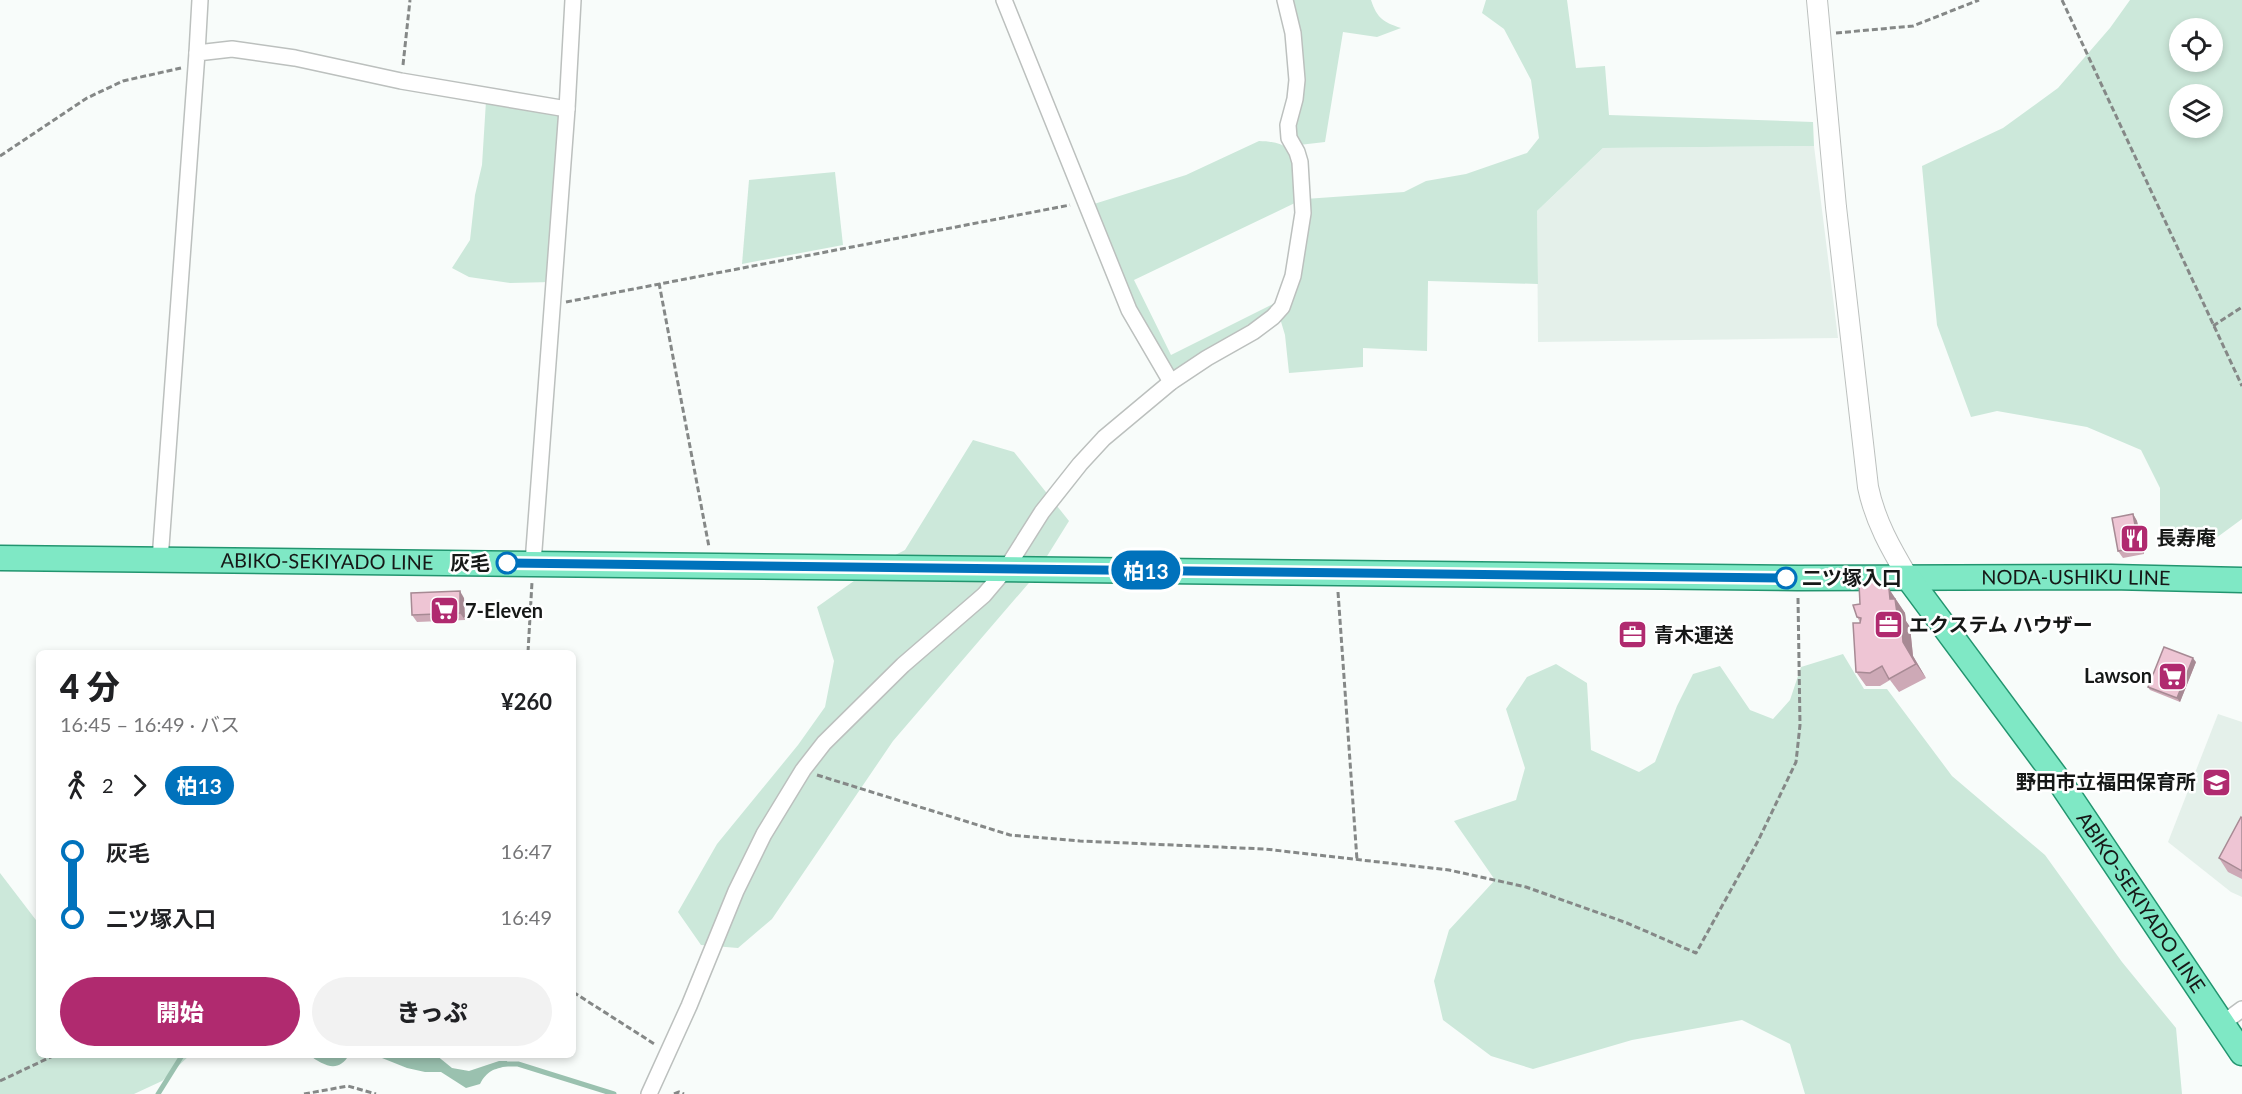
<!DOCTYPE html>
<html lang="ja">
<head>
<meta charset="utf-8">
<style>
  :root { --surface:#fff; --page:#f2f2f2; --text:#202124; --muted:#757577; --accent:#b02a6f }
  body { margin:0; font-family:Lato,"Noto Sans JP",sans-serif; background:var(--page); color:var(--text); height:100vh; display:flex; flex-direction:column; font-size:22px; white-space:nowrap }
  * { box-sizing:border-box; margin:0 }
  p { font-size:20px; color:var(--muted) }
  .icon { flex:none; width:33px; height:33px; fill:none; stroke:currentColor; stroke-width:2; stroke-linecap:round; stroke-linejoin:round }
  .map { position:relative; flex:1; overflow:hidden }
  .details { position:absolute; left:36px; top:650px; width:540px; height:408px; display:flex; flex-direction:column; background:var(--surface); border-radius:9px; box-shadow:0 3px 9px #0003 }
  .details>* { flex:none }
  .badge { padding:0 12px; border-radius:20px; font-size:21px; line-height:39px }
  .tools { position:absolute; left:2169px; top:18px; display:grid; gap:12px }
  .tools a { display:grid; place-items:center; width:54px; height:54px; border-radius:50%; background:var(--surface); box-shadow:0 3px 9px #0003; font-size:30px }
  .map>.badge { position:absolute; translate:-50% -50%; box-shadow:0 0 0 3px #fff }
  .legs { display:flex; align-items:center; gap:9px; height:66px; padding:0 24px; font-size:20px }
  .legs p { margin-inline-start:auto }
  .head { display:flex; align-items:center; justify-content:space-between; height:102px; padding:0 24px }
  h1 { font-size:33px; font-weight:800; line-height:45px }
  .action { display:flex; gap:12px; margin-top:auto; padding:12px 24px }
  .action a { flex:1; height:69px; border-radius:36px; background:var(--accent); color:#fff; font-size:24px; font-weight:800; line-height:69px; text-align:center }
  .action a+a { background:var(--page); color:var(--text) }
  ul { padding:0 24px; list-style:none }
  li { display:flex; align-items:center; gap:21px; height:66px; font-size:22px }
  li i { display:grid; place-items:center; width:9px; height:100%; margin:0 8px; background:currentColor }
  li i::after { content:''; width:15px; height:15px; margin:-8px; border:4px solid; border-radius:50%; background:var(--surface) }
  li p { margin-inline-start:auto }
  li:first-child i { background:linear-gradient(#0000 50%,currentColor 0) }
  li:last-child i { background:linear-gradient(currentColor 50%,#0000 0) }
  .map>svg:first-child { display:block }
</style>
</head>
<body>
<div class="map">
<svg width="2242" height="1094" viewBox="0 0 2242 1094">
  <rect width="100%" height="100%" fill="#f8fcfa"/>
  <!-- built -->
  <g fill="#e4f0ea">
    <path d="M1814,146l24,192 -300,4 -1,-131 66,-63z"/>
    <path d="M2218,714l24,8v175l-11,-5 -63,-50z"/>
  </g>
  <!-- green -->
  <g fill="#cce8da" fill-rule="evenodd">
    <path d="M1289,0h82c6,18 12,22 30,28l-24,9 -34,-5 -18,110 -26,3 -6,-10z"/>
    <path d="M1486,0h81l9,68 29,-2 4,49 204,7 1,24 -211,2 -66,63 1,73 -110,-3 -1,70 -64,-3v19l-74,6 -4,-38 -6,-20 26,-116 99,-7 22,-11 40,-7 61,-21 12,-15 -8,-58 -27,-51 -22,-16z"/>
    <path d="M2130,0h112v519l-30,22 -52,3v-56l-19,-38 -54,-23 -90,-16 -26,6 -34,-92 -15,-159 81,-38 55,-40 52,-60zM2180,28h32v34h-32zM2180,94h32v34h-32z"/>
    <path d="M486,101l73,12 -8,169 -41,1 -41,-6 -17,-9 18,-28 5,-45 7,-30z"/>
    <path d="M1259,141c45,1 35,24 40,60l-165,79 37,75 108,-54 -8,12 -97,62 -39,-64 -41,-107 92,-29z"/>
    <path d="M835,172l8,73 -101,19 7,-84z"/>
    <path d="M973,440l41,12 55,69 -35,56 -141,164 -121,178 -34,29 -37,-3 -23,-33 39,-68 81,-99 27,-38 9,-46 -17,-54 61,-43 27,-14z"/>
    <path d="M1843,654l21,35h23l65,87 93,79 77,107 54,66 6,66h-377l-15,-50 -48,-24 -110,20 -99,29 -42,-13 -48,-36 -9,-39 15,-51 46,-50 -41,-59 62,-21 9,-32 -19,-59 21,-32 29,-13 31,19 4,67 48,22 16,-10 22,-56 16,-32 27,-8 30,44 23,9 17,-19 11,-33z"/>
    <path d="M0,873l39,51v130l151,1 -28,26 -28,13h-134z"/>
  </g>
  <!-- water -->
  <g fill="#9ac1af">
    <path d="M309,1055h40c-11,19 -26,10 -40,0z"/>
    <path d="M379,1055h57l16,13 17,3 30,-10h8l1,5c-15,3 -21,5 -28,18l-14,4 -25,-16h-16l-18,-4 -25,-10z"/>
  </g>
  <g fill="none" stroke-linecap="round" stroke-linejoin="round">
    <!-- stream -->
    <g stroke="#9ac1af" stroke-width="5">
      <path d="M501,1064h17l96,30"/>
      <path d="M158,1094l25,-40"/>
    </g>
    <defs>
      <g id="minor">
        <path d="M1004,0l125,310 42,72"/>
        <path d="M197,53l3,-53"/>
        <path d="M160,560l37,-507 35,-4 63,9 106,23 166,28"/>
        <path d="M533,563l34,-454 6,-109"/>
        <path d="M2223,1023l19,-14"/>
        <path d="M649,1094l40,-88 47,-115 28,-57 39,-64 21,-27 79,-78 81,-70 22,-26 36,-57 38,-48 24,-26 67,-56 36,-24 46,-26 20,-15 9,-10 11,-31 10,-63 -3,-51 -3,-10 -8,-14 -1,-13 7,-26 2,-19 -4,-47 -8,-33"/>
      </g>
      <path id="tertiary" d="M1817,0l19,207 32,280c7,34 23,62 41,92"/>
      <g id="primary">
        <path id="s1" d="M0,558l1798,20 313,-1 131,3"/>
        <path id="s2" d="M1909,579l153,206 180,268"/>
      </g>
    </defs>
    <!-- minor casing -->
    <use href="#minor" stroke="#bcc0be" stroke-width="18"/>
    <!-- tertiary casing -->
    <use href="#tertiary" stroke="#bcc0be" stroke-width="22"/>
    <!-- primary casing -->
    <use href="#primary" stroke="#22956f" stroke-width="27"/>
    <!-- path -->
    <g stroke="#858887" stroke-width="3" stroke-dasharray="6 3" stroke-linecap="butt">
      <path d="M2062,0l180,386"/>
      <path d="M1836,33l77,-7 66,-26"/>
      <path d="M403,65l7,-65"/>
      <path d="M0,156l87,-58 36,-17 58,-13"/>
      <path d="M659,283l50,264"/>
      <path d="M566,302l504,-97"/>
      <path d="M2213,326l29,-19"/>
      <path d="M1338,592l19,268"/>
      <path d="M528,652l4,-70"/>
      <path d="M817,775l193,60 70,6 185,8 184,21 77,17 101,36 69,30 62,-112 38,-79 4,-37 -2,-127"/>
      <path d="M573,992l83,53"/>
      <path d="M0,1081l57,-27"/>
      <path d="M304,1094l44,-8 28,8"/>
      <path d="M674,1094l5,-2 5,2"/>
    </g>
    <!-- minor -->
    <use href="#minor" stroke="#fff" stroke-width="15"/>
    <!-- tertiary -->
    <use href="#tertiary" stroke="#fff" stroke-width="20"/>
    <!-- primary -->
    <use href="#primary" stroke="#7fe8c5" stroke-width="24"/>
  </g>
  <!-- wall -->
  <g fill="#cda9b6">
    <path d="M2133,514l4,7 7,33 -21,4 -5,-7z"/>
    <path d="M1889,589l16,24 1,8 4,6 3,29 13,22 -27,14 -9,-12 -10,6h-14l-10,-14 4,-50 -3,-5 3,-13z"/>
    <path d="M464,598l1,22 -48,2 -5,-7z"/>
    <path d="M2196,662l-16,40 -30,-12 -2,-3z"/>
    <path d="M2242,818v61l-14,-7 -9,-14z"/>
  </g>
  <!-- shaded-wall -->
  <g fill="#a78a94">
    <path d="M2133,514l4,7 7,33 -5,-7z"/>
    <path d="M1889,589l16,24 1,8 4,6 3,29 13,22 -10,-14 -13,-22 -6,-29 -7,-14z"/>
    <path d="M460,591l4,7 1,22 -5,-7z"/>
    <path d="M2193,658l3,4 -16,40 -3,-4z"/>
  </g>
  <!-- building -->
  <g fill="#eec5d4" stroke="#a78a94" stroke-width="1.5">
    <path d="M2133,514l6,33 -21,4 -6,-33z"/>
    <path d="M1874,582l15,7 1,10h5l2,14 4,1 2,28 13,22 -27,15 -7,-13 -12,7 -14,-1 -3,-49h7l1,-5 -4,-1 -4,-12 7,-1 -1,-20z"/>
    <path d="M460,591v22l-48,2 -1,-22z"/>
    <path d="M2164,647l29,11 -16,40 -29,-11z"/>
    <path d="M2241,817l1,1v53l-23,-13z"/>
  </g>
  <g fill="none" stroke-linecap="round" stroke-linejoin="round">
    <defs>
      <path id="line-1" d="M507,563l1279,15"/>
    </defs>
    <!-- line-1 casing -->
    <use href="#line-1" stroke="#fff" stroke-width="14"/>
    <!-- line-1 -->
    <use href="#line-1" stroke="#0072bc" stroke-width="9"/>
  </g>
  <!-- icons -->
  <defs>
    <symbol id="restaurant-square" viewBox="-11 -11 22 22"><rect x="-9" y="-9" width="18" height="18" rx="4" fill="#b02a6f" stroke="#fff"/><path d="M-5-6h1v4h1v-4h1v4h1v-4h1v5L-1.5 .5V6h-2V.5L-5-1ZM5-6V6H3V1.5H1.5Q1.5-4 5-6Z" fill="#fff"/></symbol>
    <symbol id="supermarket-square" viewBox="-11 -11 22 22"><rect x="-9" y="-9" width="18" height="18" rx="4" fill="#b02a6f" stroke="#fff"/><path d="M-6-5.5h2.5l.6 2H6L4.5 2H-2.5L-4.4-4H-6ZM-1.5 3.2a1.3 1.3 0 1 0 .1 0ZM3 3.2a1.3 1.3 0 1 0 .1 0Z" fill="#fff"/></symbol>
    <symbol id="office-square" viewBox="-11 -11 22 22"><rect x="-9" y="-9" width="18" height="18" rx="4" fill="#b02a6f" stroke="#fff"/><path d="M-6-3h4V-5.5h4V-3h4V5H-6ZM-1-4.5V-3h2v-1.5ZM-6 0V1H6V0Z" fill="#fff"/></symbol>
    <symbol id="school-square" viewBox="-11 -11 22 22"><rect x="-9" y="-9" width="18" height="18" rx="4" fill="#b02a6f" stroke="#fff"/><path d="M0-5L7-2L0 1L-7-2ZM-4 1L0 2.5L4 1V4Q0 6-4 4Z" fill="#fff"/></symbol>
  </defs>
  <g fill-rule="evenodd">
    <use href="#restaurant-square" x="2118" y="522" width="33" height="33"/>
    <use href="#supermarket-square" x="428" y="594" width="33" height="33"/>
    <use href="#office-square" x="1872" y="608" width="33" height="33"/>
    <use href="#office-square" x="1616" y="618" width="33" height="33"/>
    <use href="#supermarket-square" x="2156" y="660" width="33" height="33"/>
    <use href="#school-square" x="2200" y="766" width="33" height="33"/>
  </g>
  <!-- markers -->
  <g fill="#fff" stroke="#0072bc" stroke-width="3">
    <circle cx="507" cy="563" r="10"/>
    <circle cx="1786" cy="578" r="10"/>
  </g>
  <g text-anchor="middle" stroke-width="5" stroke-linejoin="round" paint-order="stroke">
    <!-- poi labels -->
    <g font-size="20" font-weight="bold" fill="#161817" stroke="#fff" text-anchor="start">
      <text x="2156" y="545">長寿庵</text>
      <text x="465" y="618">7-Eleven</text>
      <text x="1909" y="632">エクステム ハウザー</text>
      <text x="1654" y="642">青木運送</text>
      <text x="2152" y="683" text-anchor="end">Lawson</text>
      <text x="2196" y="789" text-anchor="end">野田市立福田保育所</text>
    </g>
    <!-- street labels -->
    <g font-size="20" fill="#161817" stroke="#fff">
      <text dy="7" stroke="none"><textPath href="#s1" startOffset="327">ABIKO-SEKIYADO LINE</textPath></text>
      <text dy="7" stroke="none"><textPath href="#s1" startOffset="2076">NODA-USHIKU LINE</textPath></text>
      <text dy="7" stroke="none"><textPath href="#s2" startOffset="398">ABIKO-SEKIYADO LINE</textPath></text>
    </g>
    <!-- stop labels -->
    <g font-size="20" font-weight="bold" fill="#161817" stroke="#fff" text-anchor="end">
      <text x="490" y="570">灰毛</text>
      <text x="1802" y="585" text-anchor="start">二ツ塚入口</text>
    </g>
  </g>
</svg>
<div class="tools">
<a><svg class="icon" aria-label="locate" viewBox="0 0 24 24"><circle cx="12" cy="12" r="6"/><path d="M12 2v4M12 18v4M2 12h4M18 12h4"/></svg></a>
<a><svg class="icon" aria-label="layers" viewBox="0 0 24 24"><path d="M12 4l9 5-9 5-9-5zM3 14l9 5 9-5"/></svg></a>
</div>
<b class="badge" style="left:1146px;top:570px;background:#0072bc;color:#fff">柏13</b>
<section class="details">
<div class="head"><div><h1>4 分</h1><p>16:45 – 16:49 · バス</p></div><b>¥260</b></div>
<div class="legs"><svg class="icon" aria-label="walk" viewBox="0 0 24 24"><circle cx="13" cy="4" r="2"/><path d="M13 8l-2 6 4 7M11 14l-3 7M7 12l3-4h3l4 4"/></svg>2<svg class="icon" aria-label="forward" viewBox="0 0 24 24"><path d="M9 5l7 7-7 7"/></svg><b class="badge" style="background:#0072bc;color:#fff">柏13</b></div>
<ul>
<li><i style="color:#0072bc"></i><b>灰毛</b><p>16:47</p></li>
<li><i style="color:#0072bc"></i><b>二ツ塚入口</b><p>16:49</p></li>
</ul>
<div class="action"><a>開始</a><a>きっぷ</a></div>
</section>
</div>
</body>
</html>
